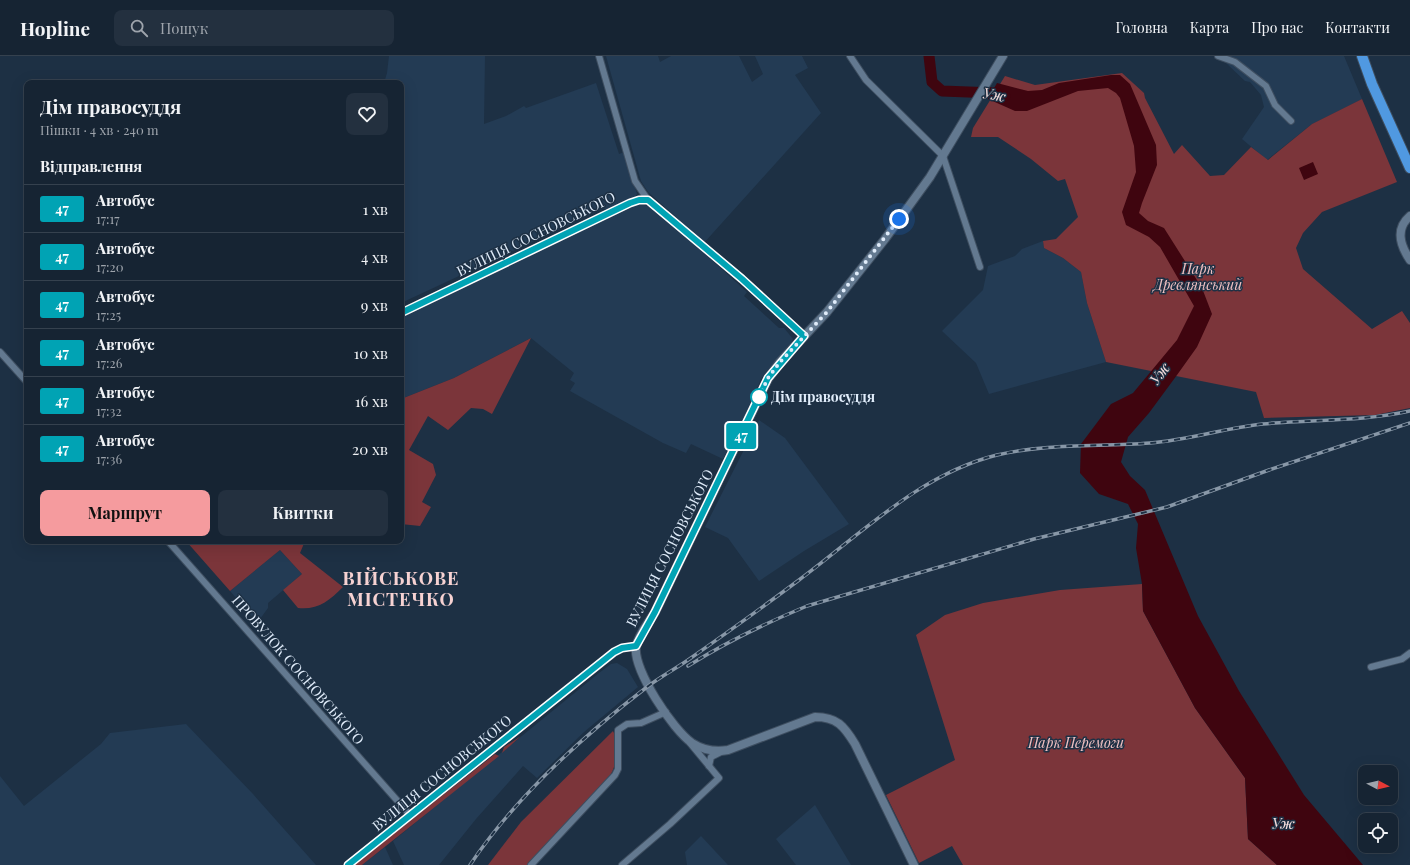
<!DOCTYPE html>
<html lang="uk">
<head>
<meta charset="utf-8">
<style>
  :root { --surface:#162433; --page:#23303f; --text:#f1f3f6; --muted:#9ea4ac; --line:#35414e; --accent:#f59b9e }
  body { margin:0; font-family:"Playfair Display",serif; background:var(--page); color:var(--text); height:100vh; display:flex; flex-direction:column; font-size:15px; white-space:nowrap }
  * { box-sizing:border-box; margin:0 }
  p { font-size:13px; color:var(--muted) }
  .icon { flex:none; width:22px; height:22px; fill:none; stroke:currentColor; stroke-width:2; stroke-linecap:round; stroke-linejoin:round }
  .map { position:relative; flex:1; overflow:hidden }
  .drawer { position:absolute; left:24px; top:24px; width:380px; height:464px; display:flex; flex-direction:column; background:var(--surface); border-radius:8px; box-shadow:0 4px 16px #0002,0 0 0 1px var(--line) }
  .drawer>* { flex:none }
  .badge { padding:0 8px; border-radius:3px; font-size:14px; line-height:26px }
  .needle { width:26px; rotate:97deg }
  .buttons { position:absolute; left:1358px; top:709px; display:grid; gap:8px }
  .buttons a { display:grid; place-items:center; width:40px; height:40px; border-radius:8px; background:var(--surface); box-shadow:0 4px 16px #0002,0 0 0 1px var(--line); font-size:20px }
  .you { position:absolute; width:20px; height:20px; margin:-10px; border:3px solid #fff; border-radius:50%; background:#1a73e8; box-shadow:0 0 0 6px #1a73e833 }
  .map>.badge { position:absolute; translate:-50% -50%; box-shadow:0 0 0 2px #fff }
  h2 { padding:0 16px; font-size:15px; line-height:36px }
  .round { display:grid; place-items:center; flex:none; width:42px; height:42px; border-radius:8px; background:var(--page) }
  .summary { display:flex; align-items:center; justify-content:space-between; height:68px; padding:0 16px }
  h1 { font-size:19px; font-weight:700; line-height:30px }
  .action { display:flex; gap:8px; margin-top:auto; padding:8px 16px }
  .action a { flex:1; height:46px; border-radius:8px; background:var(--accent); color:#111; font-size:16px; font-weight:700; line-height:46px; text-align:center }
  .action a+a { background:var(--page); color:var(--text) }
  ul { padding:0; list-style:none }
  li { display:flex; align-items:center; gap:12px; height:48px; padding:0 16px; border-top:1px solid var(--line) }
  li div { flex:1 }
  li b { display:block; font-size:15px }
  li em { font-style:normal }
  li .badge { min-width:44px; font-weight:700; text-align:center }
  header { display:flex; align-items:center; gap:24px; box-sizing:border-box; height:56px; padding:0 20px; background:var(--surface); border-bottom:1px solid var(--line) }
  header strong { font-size:19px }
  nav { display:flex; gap:22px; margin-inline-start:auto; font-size:14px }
  .search { width:280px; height:36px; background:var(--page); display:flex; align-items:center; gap:10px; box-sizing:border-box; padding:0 14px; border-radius:8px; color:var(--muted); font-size:15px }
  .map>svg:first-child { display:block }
</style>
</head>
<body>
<header>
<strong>Hopline</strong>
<div class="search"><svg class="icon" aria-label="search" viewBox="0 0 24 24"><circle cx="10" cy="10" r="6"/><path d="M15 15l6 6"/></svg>Пошук</div>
<nav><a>Головна</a><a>Карта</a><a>Про нас</a><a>Контакти</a></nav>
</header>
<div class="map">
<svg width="1410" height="809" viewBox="0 0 1410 809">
  <rect width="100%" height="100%" fill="#1d3044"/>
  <!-- built -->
  <g fill="#233b54">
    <path d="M389,0h96l-1,68 22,-8 18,-10 2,2 70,-25 23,71 6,-2 12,42 -2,3 -27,12h-5l-202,94v-220h-17l3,-10z"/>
    <path d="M606,0h52l2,6 11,-6h68l13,26 11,-8 -8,-18h47l6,12 -13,7 26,38 -118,131 -27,-27 -28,-25 -7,-11z"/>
    <path d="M1226,0h118l18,43 -50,25 -45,36 -25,-21 22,-32 -3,-12 -11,-13 -5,-1 -20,-19z"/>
    <path d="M637,148l14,2 8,6 88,80 -3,4 35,32h5l9,11 -2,5 -30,35 -12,29 -26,51 -32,-15 -5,9 -23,-10 -93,-52 5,-8 -5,-3 4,-7 -43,-35 -77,40 -53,21v-83z"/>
    <path d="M1043,185l1,7 19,10 18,14 6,31 19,59 -117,32 -13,-31 -34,-32 41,-41 5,-24 27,-10 7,-7z"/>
    <path d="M759,364l26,18 64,86 -45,27 -45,30 -31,-43 -23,-11z"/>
    <path d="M280,494l22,24 -34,29v5l-8,11 -6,-3 -1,2 -23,-27z"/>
    <path d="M617,607l10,6 11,18 -54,45 -47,46 -14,-12 -47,53 -37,46h-35l-11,-24 206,-168 12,-9z"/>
    <path d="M186,668l67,70 63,71h-316v-89l24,30 77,-62 9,-11z"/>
    <path d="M815,749l36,60h-55l-20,-26z"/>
    <path d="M701,780l27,29h-41l-2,-13z"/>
    <path d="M385,791l8,18h-31z"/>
  </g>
  <!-- green -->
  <g fill="#7b353a">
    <path d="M1122,17l22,20 1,5 29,56 8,-9 28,31 14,-1 27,-28 17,13 44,-36 50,-25 35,83 -75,30 -19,21 -7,15 7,21 69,60 30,-18 8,12v85l-35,7 -111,3 -8,-26 -150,-30 -19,-59 -6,-31 -18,-14 -19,-10 -1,-7 13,-2 22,-22 -13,-38 -7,2 -27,-22 -33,-22h-27l2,-9 32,-52 30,9z"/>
    <path d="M531,282l-39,76 -9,-5 -12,-1 -23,22 -20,-14 -19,34 24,14 3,11 -14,27 9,5 -11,19 -19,-2v-125l53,-21z"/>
    <path d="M186,485h119l-5,12 43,34c-14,14 -25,23 -45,21l-15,-18 19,-16 -22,-24 -50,41z"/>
    <path d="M1142,528l1,27 52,97 50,70 3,61 29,26h-314l-11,-19 -33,17 -33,-68 69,-35 -39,-125 29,-20 38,-12 77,-13z"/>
    <path d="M613,675c7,12 4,32 -2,43l-84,91h-39l33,-43z"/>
    <path d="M521,680l-19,17 2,-6z"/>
    <path d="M495,698l4,2 -137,109h-8z"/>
  </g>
  <!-- water -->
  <g fill="#3f050f">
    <path d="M1111,19h9l10,9 26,61 1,20 -15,38 -3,10 9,8 16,7 38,60 10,26 -15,33 -20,28 -28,38 -21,24 -7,25 9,14 15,14 53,126 41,75 65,104 59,70h-86l-29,-26 -3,-61 -50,-70 -52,-97 -1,-27 -6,-36 2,-24 -10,-20 -29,-10 -19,-21 1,-29 30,-40 22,-11 44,-53 17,-34 -34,-59 -11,-10 -23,-12 -4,-13 14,-40 -2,-26 -14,-48 -4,-5 -8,-5 -30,3 -51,20h-12l-27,-12 9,-16 31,8 14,-1 17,-7z"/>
    <path d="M1313,106l5,12 -14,6 -5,-12z"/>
  </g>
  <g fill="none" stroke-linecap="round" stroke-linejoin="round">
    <!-- river -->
    <path stroke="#3f050f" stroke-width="11" d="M929,0l3,26 10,9 53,2 10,3"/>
    <defs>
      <g id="minor">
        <path d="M599,0l36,125 13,19"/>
        <path d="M850,0l16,24 77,76 37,111"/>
        <path d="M1218,0l17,6 31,24 9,19 16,16"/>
        <path d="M401,257l229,-110 9,-3h9l94,79 62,58"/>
        <path d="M0,296l27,30"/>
        <path d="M168,485l242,274"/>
        <path d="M1371,611l31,-8 8,-6"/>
        <path d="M709,710l2,-9 10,-5"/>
        <path d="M348,809l266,-212 8,-5 14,-2"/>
        <path d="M531,809l84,-90 3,-6v-39l9,-6 14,-1 25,-11"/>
        <path d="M622,809l48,-41 49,-46 -29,-35"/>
      </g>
      <g id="tertiary">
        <path d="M1410,160c-15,13 -10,29 0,44"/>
        <path d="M914,809l-59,-121c-11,-18 -18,-27 -40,-27l-87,33c-12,2 -25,0 -36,-7 -19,-13 -59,-73 -56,-96 2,-12 13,-25 19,-35l113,-233 12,-17 47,-50 58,-73 45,-62 73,-121"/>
      </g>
      <path id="trunk" d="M1362,0l10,28 38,84"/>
    </defs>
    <!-- minor casing -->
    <use href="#minor" stroke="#3e4e60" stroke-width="8"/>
    <!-- tertiary casing -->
    <use href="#tertiary" stroke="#3e4e60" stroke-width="10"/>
    <!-- trunk casing -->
    <use href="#trunk" stroke="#3e4e60" stroke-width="12"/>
    <!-- minor -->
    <use href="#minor" stroke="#637990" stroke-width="6"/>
    <!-- tertiary -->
    <use href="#tertiary" stroke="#637990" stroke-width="8"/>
    <!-- trunk -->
    <use href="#trunk" stroke="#5099e1" stroke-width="10"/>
    <defs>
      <g id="rail">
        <path d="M688,610c38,-24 78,-43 119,-60l227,-67 133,-32 102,-37 141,-47"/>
        <path d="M470,809c45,-67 113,-129 177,-178 13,-10 28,-18 41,-27 37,-26 75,-53 111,-80 62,-46 121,-106 198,-125 51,-12 101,-8 153,-12 38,-3 75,-15 113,-19 49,-5 98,-2 147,-13"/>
      </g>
    </defs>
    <!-- rail casing -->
    <use href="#rail" stroke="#8897a7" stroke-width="3.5"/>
    <!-- rail -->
    <use href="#rail" stroke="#1d3044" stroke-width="2" stroke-dasharray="6" stroke-linecap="butt"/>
  </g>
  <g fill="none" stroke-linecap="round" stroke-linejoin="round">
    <defs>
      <path id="line" d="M348,809l266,-213 8,-4 14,-2 19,-34 113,-234 36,-42 -62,-57 -94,-79h-9l-9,3 -229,110"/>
    </defs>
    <!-- line casing -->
    <use href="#line" stroke="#fff" stroke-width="9"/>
    <!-- line -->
    <use href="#line" stroke="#00a3b4" stroke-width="6"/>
    <!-- walk -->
    <path stroke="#e0ecfa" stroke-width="4" stroke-dasharray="0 7.2" d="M759,341l9,-19 12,-16 47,-50 72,-93"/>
  </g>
  <!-- markers -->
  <circle fill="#fff" stroke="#00a3b4" stroke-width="2" cx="759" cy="341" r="8"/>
  <g text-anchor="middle" stroke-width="3" stroke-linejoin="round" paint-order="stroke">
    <!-- street labels -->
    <g font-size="14" fill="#e0ecfa" stroke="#1d3044">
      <text transform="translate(536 178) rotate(-26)" y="5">ВУЛИЦЯ СОСНОВСЬКОГО</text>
      <text transform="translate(670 492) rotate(-63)" y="5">ВУЛИЦЯ СОСНОВСЬКОГО</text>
      <text transform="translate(298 614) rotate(49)" y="5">ПРОВУЛОК СОСНОВСЬКОГО</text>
      <text transform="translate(442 717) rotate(-39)" y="5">ВУЛИЦЯ СОСНОВСЬКОГО</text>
    </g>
    <!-- park labels -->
    <g font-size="14" font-style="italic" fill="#f1c1c2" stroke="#1d3044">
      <text x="1198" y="218">Парк<tspan x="1198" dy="16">Древлянський</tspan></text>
      <text x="1076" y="692">Парк Перемоги</text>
    </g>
    <!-- stop labels -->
    <g font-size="14" font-weight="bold" fill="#e0ecfa" stroke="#1d3044" text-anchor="start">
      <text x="771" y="346">Дім правосуддя</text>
    </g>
    <!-- water labels -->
    <g font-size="15" font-style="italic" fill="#f5dddd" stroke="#1d3044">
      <text transform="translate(994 39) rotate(10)" y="5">Уж</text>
      <text transform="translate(1160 318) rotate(-53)" y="5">Уж</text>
      <text x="1283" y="773">Уж</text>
    </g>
    <!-- district labels -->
    <g font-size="18" font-weight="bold" letter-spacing="1" fill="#f6d2d2" stroke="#1d3044">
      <text x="401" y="529">ВІЙСЬКОВЕ<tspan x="401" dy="21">МІСТЕЧКО</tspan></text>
    </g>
  </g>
</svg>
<div class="buttons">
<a><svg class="needle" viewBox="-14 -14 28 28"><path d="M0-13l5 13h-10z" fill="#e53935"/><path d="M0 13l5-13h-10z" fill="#9ea4ac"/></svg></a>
<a><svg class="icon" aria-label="locate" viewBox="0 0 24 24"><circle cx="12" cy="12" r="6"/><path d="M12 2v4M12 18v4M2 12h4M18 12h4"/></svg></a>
</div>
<div class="you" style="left:899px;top:163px"></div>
<b class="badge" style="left:741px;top:380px;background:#00a3b4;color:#fff">47</b>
<section class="drawer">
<div class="summary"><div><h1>Дім правосуддя</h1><p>Пішки · 4 хв · 240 m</p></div><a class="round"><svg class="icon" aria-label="heart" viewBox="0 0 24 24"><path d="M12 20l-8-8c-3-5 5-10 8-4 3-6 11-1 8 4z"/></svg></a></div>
<h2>Відправлення</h2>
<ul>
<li><span class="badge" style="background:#00a3b4;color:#fff">47</span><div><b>Автобус</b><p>17:17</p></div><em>1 хв</em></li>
<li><span class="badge" style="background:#00a3b4;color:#fff">47</span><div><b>Автобус</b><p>17:20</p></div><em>4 хв</em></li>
<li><span class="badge" style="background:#00a3b4;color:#fff">47</span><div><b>Автобус</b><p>17:25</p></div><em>9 хв</em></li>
<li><span class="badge" style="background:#00a3b4;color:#fff">47</span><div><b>Автобус</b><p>17:26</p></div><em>10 хв</em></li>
<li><span class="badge" style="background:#00a3b4;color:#fff">47</span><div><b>Автобус</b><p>17:32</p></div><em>16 хв</em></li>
<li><span class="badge" style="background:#00a3b4;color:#fff">47</span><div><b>Автобус</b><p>17:36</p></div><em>20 хв</em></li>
</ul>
<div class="action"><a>Маршрут</a><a>Квитки</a></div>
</section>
</div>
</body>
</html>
